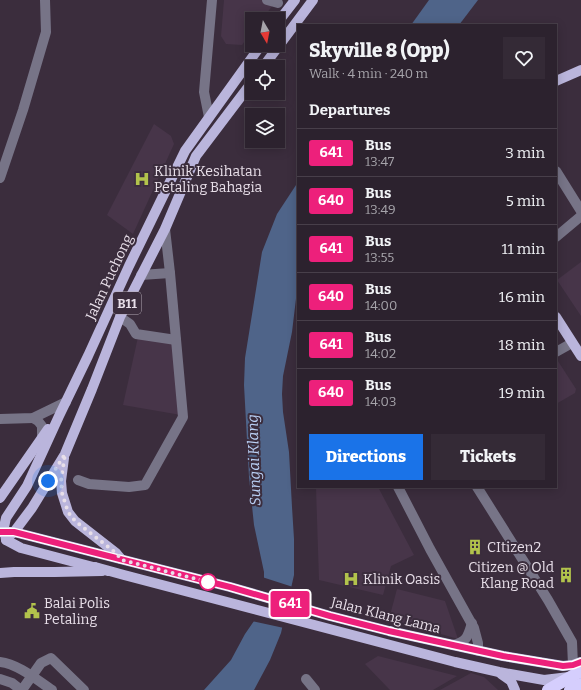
<!DOCTYPE html>
<html lang="en">
<head>
<meta charset="utf-8">
<style>
  :root { --surface:#2c222e; --page:#342a36; --text:#f1f3f6; --muted:#a6a4aa; --line:#483f4a; --accent:#1a73e8 }
  body { margin:0; font-family:Bitter,serif; background:var(--page); color:var(--text); height:100vh; display:flex; flex-direction:column; font-size:15px; white-space:nowrap }
  * { box-sizing:border-box; margin:0 }
  p { font-size:13px; color:var(--muted) }
  .icon { flex:none; width:22px; height:22px; fill:none; stroke:currentColor; stroke-width:2; stroke-linecap:round; stroke-linejoin:round }
  .map { position:relative; flex:1; overflow:hidden }
  .panel { position:absolute; left:297px; top:24px; width:260px; height:464px; display:flex; flex-direction:column; background:var(--surface); border-radius:0px; box-shadow:0 2px 10px #0003,0 0 0 1px var(--line) }
  .panel>* { flex:none }
  .badge { padding:0 8px; border-radius:3px; font-size:14px; line-height:26px }
  .needle { width:26px; rotate:170deg }
  .tools { position:absolute; left:245px; top:12px; display:grid; gap:8px }
  .tools a { display:grid; place-items:center; width:40px; height:40px; border-radius:0px; background:var(--surface); box-shadow:0 2px 10px #0003,0 0 0 1px var(--line); font-size:20px }
  .you { position:absolute; width:20px; height:20px; margin:-10px; border:3px solid #fff; border-radius:50%; background:#1a73e8; box-shadow:0 0 0 6px #1a73e833 }
  .map>.badge { position:absolute; translate:-50% -50%; box-shadow:0 0 0 2px #fff }
  h2 { padding:0 12px; font-size:15px; line-height:36px }
  .round { display:grid; place-items:center; flex:none; width:42px; height:42px; border-radius:0px; background:var(--page) }
  .headline { display:flex; align-items:center; justify-content:space-between; height:68px; padding:0 12px }
  h1 { font-size:19px; font-weight:800; line-height:30px }
  .primary-button { display:flex; gap:8px; margin-top:auto; padding:8px 12px }
  .primary-button a { flex:1; height:46px; border-radius:0px; background:var(--accent); color:#fff; font-size:16px; font-weight:800; line-height:46px; text-align:center }
  .primary-button a+a { background:var(--page); color:var(--text) }
  ul { padding:0; list-style:none }
  li { display:flex; align-items:center; gap:12px; height:48px; padding:0 12px; border-top:1px solid var(--line) }
  li div { flex:1 }
  li b { display:block; font-size:15px }
  li em { font-style:normal }
  li .badge { min-width:44px; font-weight:700; text-align:center }
  .map>svg:first-child { display:block }
</style>
</head>
<body>
<div class="map">
<svg width="581" height="690" viewBox="0 0 581 690">
  <rect width="100%" height="100%" fill="#3b2d3d"/>
  <!-- built -->
  <g fill="#473549">
    <path d="M224,0h53l-15,19h-10v12l-10,14 -16,-1 -5,-8z"/>
    <path d="M154,124l17,12 3,8 -41,90 -26,-19z"/>
    <path d="M581,262v54l-24,-36z"/>
    <path d="M138,337l36,5 7,73 -58,-10z"/>
    <path d="M556,358l20,31 -1,4 -19,11z"/>
    <path d="M361,487h17l36,68 -23,11 -8,29 -64,-15 -3,-92z"/>
    <path d="M397,589l48,12 13,38 -69,-20z"/>
    <path d="M378,656l79,20 -24,14h-43l-25,-26z"/>
    <path d="M471,673l13,4 14,13h-58z"/>
  </g>
  <!-- water -->
  <g fill="#4f6489">
    <path d="M429,0h49l-19,25h-48z"/>
    <path d="M298,182v100l-6,50 -9,44 -1,18 1,18 6,40 3,55 2,32v36l-13,58 -11,27 -16,30h-50l27,-30 14,-26 9,-13 10,-37v-12l-10,-47 -5,-48 -5,-92 1,-27 17,-106 15,-38z"/>
  </g>
  <!-- pier -->
  <path fill="#3b2d3d" d="M262,577l31,10 -9,41 -32,-7 6,-20 4,-18z"/>
  <g fill="none" stroke-linecap="round" stroke-linejoin="round">
    <!-- minor -->
    <g stroke="#777487" stroke-width="10">
      <path d="M267,0l11,3"/>
      <path d="M209,117l-5,-25 8,-92"/>
      <path d="M556,171l25,40"/>
      <path d="M0,178l23,-68 23,-78 -1,-32"/>
      <path d="M556,237l25,-21"/>
      <path d="M141,275l29,-2"/>
      <path d="M120,317l10,7 6,10 40,6"/>
      <path d="M556,352l16,-9"/>
      <path d="M33,418l5,3 4,5v11"/>
      <path d="M0,419l33,-1 33,-16"/>
      <path d="M78,480l11,4 40,3 16,-2 38,-68 -13,-144 -5,-44"/>
      <path d="M398,487l32,62 44,79 4,15v8"/>
      <path d="M477,487l71,113 24,42 1,23"/>
      <path d="M453,645c14,-3 15,-9 19,-22"/>
      <path d="M0,662c18,2 37,18 52,28"/>
      <path d="M0,679l12,4 9,7"/>
      <path d="M306,679l9,11"/>
      <path d="M22,690l19,-27 10,-5 33,32"/>
    </g>
    <!-- major -->
    <g stroke="#bab5dc" stroke-width="10">
      <path d="M278,22l17,-22"/>
      <path d="M263,67l50,-67"/>
      <path d="M556,81l25,-11"/>
      <path d="M556,317l25,39"/>
      <path d="M64,458l-3,23 1,12 6,19 7,9 41,32 5,6"/>
      <path d="M0,498l48,-69"/>
      <path d="M0,532h14l216,55 100,29 59,15 114,25 60,10 10,-1 8,-3"/>
      <path d="M9,536l5,-4 18,-24 33,-54 27,-65 28,-72 45,-88 31,-73 56,-74"/>
      <path d="M6,540l-2,-13 2,-9 21,-32 32,-70 29,-60 41,-90 56,-115 76,-106"/>
      <path d="M6,540l15,8 76,20"/>
      <path d="M108,571l-13,-4 29,8 331,87 44,10 45,8 25,-3"/>
      <path d="M0,573l14,-1h41l47,-1"/>
      <path d="M501,674l10,7 4,9"/>
    </g>
    <!-- highway -->
    <g stroke="#d5cefd" stroke-width="12">
      <path d="M548,690l33,-19"/>
      <path d="M570,690l11,-6"/>
    </g>
  </g>
  <g fill="none" stroke-linecap="round" stroke-linejoin="round">
    <defs>
      <path id="line" d="M0,532h14l216,55 100,29 59,15 114,25 60,10 10,-1 8,-3"/>
    </defs>
    <!-- line casing -->
    <use href="#line" stroke="#fff" stroke-width="9"/>
    <!-- line -->
    <use href="#line" stroke="#ed207b" stroke-width="6"/>
    <!-- walk -->
    <path stroke="#e8dfe9" stroke-width="4" stroke-dasharray="0 7.2" d="M48,481l17,-27 -4,27 1,12 6,19 7,9 41,32 6,7 86,22"/>
  </g>
  <!-- icons -->
  <defs>
    <symbol id="hospital-bare" viewBox="-9 -9 18 18"><path d="M-5-5h3v3.5h4V-5h3V5h-3V1.5h-4V5h-3Z" fill="#b2c34c" stroke="#3b2d3d" stroke-width="2.5" paint-order="stroke"/></symbol>
    <symbol id="building-bare" viewBox="-9 -9 18 18"><path d="M-4-6H4V6H1V3H-1V6H-4ZM-2.5-4.3h1.7v1.8h-1.7ZM.8-4.3h1.7v1.8H.8ZM-2.5-1h1.7V.8h-1.7ZM.8-1h1.7V.8H.8Z" fill="#b2c34c" stroke="#3b2d3d" stroke-width="2.5" paint-order="stroke"/></symbol>
    <symbol id="civic-bare" viewBox="-9 -9 18 18"><path d="M-.6-6.5H3V-4.5H.6V-3L4-1V1h2V6H-6V1h2V-1L-.6-3ZM-1.2 2.5V6h2.4V2.5Z" fill="#b2c34c" stroke="#3b2d3d" stroke-width="2.5" paint-order="stroke"/></symbol>
  </defs>
  <g fill-rule="evenodd">
    <use href="#hospital-bare" x="131" y="168" width="22" height="22"/>
    <use href="#building-bare" x="464" y="536" width="22" height="22"/>
    <use href="#building-bare" x="555" y="564" width="22" height="22"/>
    <use href="#hospital-bare" x="340" y="568" width="22" height="22"/>
    <use href="#civic-bare" x="21" y="600" width="22" height="22"/>
  </g>
  <!-- markers -->
  <circle fill="#fff" stroke="#ed207b" stroke-width="2" cx="208" cy="582" r="8"/>
  <g text-anchor="middle" stroke-width="4" stroke-linejoin="round" paint-order="stroke">
    <!-- shield labels -->
    <rect fill="#3b2d3d" stroke="#b4aab5" stroke-width="1" x="113" y="292" width="28" height="22" rx="3"/>
    <g font-size="13" font-weight="bold" fill="#e8dfe9">
      <text x="127" y="308">B11</text>
    </g>
    <!-- poi labels -->
    <g font-size="14" fill="#e8dfe9" stroke="#3b2d3d" text-anchor="start">
      <text x="154" y="176">Klinik Kesihatan<tspan x="154" dy="16">Petaling Bahagia</tspan></text>
      <text x="487" y="552">CItizen2</text>
      <text x="554" y="572" text-anchor="end">Citizen @ Old<tspan x="554" dy="16">Klang Road</tspan></text>
      <text x="363" y="584">Klinik Oasis</text>
      <text x="44" y="608">Balai Polis<tspan x="44" dy="16">Petaling</tspan></text>
    </g>
    <!-- street labels -->
    <g font-size="14" fill="#e8dfe9" stroke="#3b2d3d">
      <text transform="translate(109 277) rotate(-65)" y="5">Jalan Puchong</text>
      <text transform="translate(386 615) rotate(14)" y="5">Jalan Klang Lama</text>
    </g>
    <!-- water labels -->
    <g font-size="15" font-style="italic" fill="#b9cff4" stroke="#3b2d3d">
      <text transform="translate(254 460) rotate(-92)" y="5">Sungai Klang</text>
    </g>
  </g>
</svg>
<div class="tools">
<a><svg class="needle" viewBox="-14 -14 28 28"><path d="M0-13l5 13h-10z" fill="#e53935"/><path d="M0 13l5-13h-10z" fill="#a6a4aa"/></svg></a>
<a><svg class="icon" aria-label="locate" viewBox="0 0 24 24"><circle cx="12" cy="12" r="6"/><path d="M12 2v4M12 18v4M2 12h4M18 12h4"/></svg></a>
<a><svg class="icon" aria-label="layers" viewBox="0 0 24 24"><path d="M12 4l9 5-9 5-9-5zM3 14l9 5 9-5"/></svg></a>
</div>
<div class="you" style="left:48px;top:481px"></div>
<b class="badge" style="left:290px;top:604px;background:#ed207b;color:#fff">641</b>
<section class="panel">
<div class="headline"><div><h1>Skyville 8 (Opp)</h1><p>Walk · 4 min · 240 m</p></div><a class="round"><svg class="icon" aria-label="heart" viewBox="0 0 24 24"><path d="M12 20l-8-8c-3-5 5-10 8-4 3-6 11-1 8 4z"/></svg></a></div>
<h2>Departures</h2>
<ul>
<li><span class="badge" style="background:#ed207b;color:#fff">641</span><div><b>Bus</b><p>13:47</p></div><em>3 min</em></li>
<li><span class="badge" style="background:#ed207b;color:#fff">640</span><div><b>Bus</b><p>13:49</p></div><em>5 min</em></li>
<li><span class="badge" style="background:#ed207b;color:#fff">641</span><div><b>Bus</b><p>13:55</p></div><em>11 min</em></li>
<li><span class="badge" style="background:#ed207b;color:#fff">640</span><div><b>Bus</b><p>14:00</p></div><em>16 min</em></li>
<li><span class="badge" style="background:#ed207b;color:#fff">641</span><div><b>Bus</b><p>14:02</p></div><em>18 min</em></li>
<li><span class="badge" style="background:#ed207b;color:#fff">640</span><div><b>Bus</b><p>14:03</p></div><em>19 min</em></li>
</ul>
<div class="primary-button"><a>Directions</a><a>Tickets</a></div>
</section>
</div>
</body>
</html>
